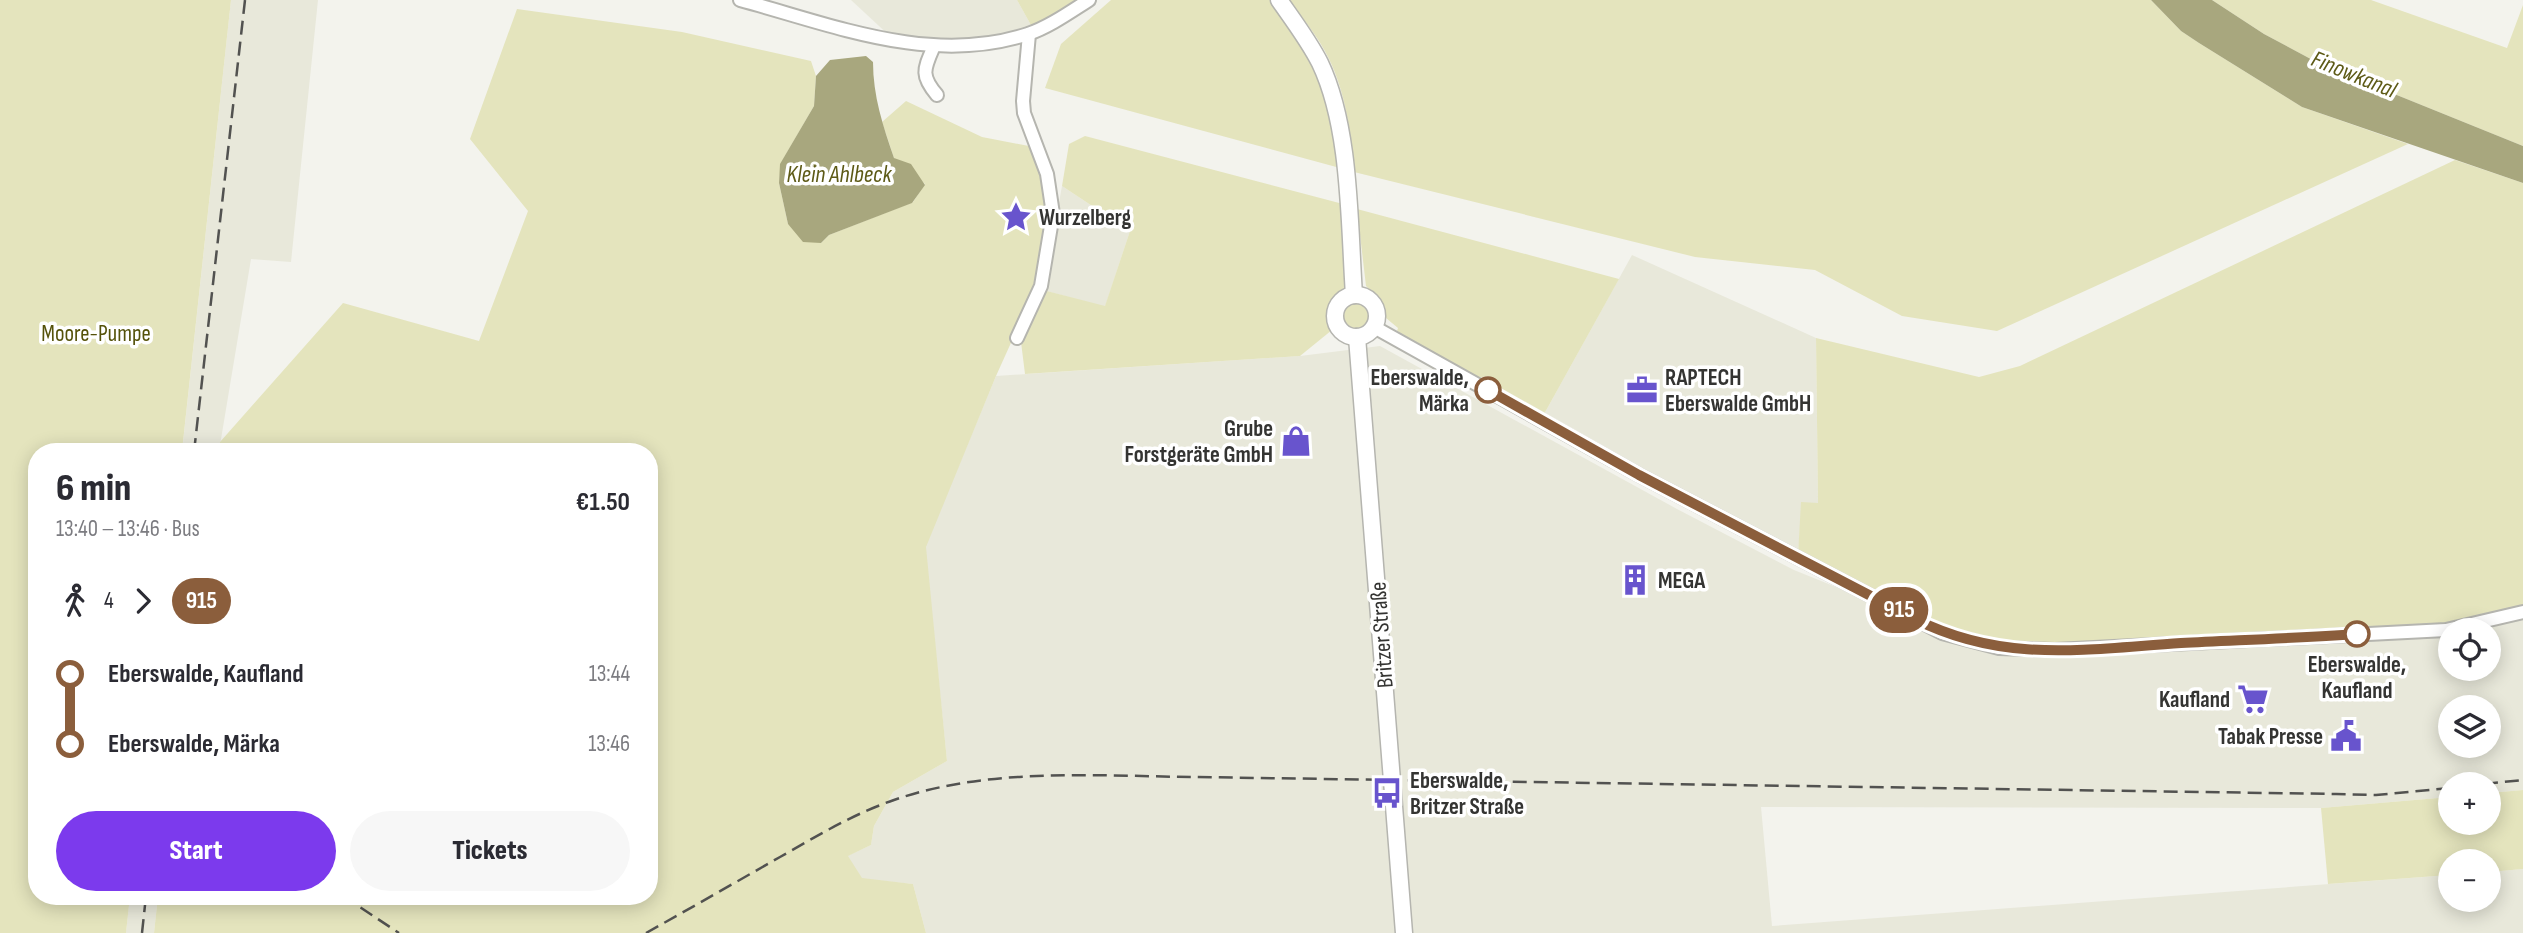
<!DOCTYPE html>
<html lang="en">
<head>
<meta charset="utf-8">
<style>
  :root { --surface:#fff; --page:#f7f7f7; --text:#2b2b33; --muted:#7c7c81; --accent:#7c3aed }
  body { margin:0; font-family:"Sofia Sans Condensed",sans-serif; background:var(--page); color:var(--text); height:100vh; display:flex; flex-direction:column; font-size:26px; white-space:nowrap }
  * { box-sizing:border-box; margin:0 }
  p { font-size:23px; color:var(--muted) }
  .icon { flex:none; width:38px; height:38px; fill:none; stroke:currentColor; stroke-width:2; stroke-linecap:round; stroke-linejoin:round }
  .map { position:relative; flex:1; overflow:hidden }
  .side { position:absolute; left:28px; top:443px; width:630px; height:462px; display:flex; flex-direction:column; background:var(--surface); border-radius:28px; box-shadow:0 4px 18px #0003 }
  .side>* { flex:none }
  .badge { padding:0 14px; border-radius:23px; font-size:24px; line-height:46px }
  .controls { position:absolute; left:2438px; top:618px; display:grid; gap:14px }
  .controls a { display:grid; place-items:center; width:63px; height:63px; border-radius:50%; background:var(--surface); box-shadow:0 4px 18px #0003; font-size:35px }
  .map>.badge { position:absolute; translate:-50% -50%; box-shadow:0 0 0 4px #fff }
  .legs { display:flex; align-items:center; gap:10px; height:77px; padding:0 28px; font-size:23px }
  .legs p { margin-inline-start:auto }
  .head { display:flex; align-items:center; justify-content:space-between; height:119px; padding:0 28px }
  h1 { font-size:38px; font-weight:800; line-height:52px }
  .button { display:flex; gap:14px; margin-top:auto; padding:14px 28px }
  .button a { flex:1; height:80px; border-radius:42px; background:var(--accent); color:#fff; font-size:28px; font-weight:800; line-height:80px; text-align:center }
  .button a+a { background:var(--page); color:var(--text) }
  ul { padding:0 28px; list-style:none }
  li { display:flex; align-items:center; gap:24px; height:70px; font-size:26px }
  li i { display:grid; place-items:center; width:10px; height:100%; margin:0 9px; background:currentColor }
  li i::after { content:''; width:18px; height:18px; margin:-9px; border:5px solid; border-radius:50%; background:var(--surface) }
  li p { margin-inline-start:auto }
  li:first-child i { background:linear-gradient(#0000 50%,currentColor 0) }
  li:last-child i { background:linear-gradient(currentColor 50%,#0000 0) }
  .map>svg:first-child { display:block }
</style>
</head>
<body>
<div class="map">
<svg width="2523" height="933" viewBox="0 0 2523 933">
  <rect width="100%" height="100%" fill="#f3f3ed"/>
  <!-- built -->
  <g fill="#e8e8da" fill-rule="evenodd">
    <path d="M231,0h87l-27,262 -40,-3 -32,192 -37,1z"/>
    <path d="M851,0h166l15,27 -64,19 -75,-7z"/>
    <path d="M1062,186l68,45 -25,76 -62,-17z"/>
    <path d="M1632,255l184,83 2,165h-16l-4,52 -255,-139z"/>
    <path d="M1380,346l297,163 117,61 121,49 608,-7v178l-34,3 -1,-9h-38v13l-129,11 -560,-1 11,119 678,-51v25h38l1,-28 34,-3v64h-1597l-13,-49 -51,-5 -15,-23 24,-11 3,-19 19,-34 54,-31 -22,-214 71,-171 304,-20zM2450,630h38v38h-38zM2450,707h38v39h-38z"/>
    <path d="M130,896h28l-4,37h-28z"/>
  </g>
  <!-- green -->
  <g fill="#e4e4bd">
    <path d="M0,0h231l-49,451 -145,1v444h93l-4,37h-126z"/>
    <path d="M1017,0h62l-47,27z"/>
    <path d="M1111,0h162l33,47 18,39 16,82 -295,-80 16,-44z"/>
    <path d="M1289,0h862l30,31 18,12 103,64 106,37 -411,187 -95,-15 -87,-46 -120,-13 -341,-85c-3,-38 -8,-78 -25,-113 -10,-21 -26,-40 -40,-59z"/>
    <path d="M2212,0h159l136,48 16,-43v141l-203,-82 -56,-30z"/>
    <path d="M517,9l165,23 129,29 5,15 -2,30 -33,57 -2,20 9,41 33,19 8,-8 84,-33 12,-18 -31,-26 -12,-36 24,-21 76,36 52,10 9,29 5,37 -11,72 -41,91 -70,171 21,214 -54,31 -19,34 -3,19 -23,11 14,22 51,6 13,49h-772l4,-37h491v-444l-430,-1 1,-9 123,-139 136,38 49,-130 -58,-72z"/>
    <path d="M1085,136l258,68 4,83 -14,23 -1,20 -32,26 -275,18 -4,-32 22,-52 62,16 25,-75 -68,-45 7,-42z"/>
    <path d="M2455,160l68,23v429l-77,18 -391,20 -85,-9 -172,-86 3,-53 17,1 -2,-165 163,39 41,-11z"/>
    <path d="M1357,209l262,70 -76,137 -40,-24 -4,-8 -11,-8 -10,2 -81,-47 1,-3 -12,-10 -5,-17 -15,-15z"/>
    <circle cx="1356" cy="316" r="14"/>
    <path d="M2523,790v79l-34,3 -1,-11h-38v14l-122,9 -7,-76 129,-11v25h38l1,-29z"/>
  </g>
  <!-- water -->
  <g fill="#a8a77e">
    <path d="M2151,0h61l52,34 56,30 203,82v37l-221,-76 -103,-64 -18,-12z"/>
    <path d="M866,56l7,6c0,34 10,64 21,96l17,6 14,21 -13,18 -83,32 -8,8 -18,-1 -15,-18 -9,-41 1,-19 34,-58 2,-30 14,-16z"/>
  </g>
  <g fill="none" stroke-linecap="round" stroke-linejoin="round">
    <defs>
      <g id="minor">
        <path d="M740,0c93,25 191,66 288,34 21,-7 42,-22 61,-34"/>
        <path d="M934,46c-10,23 -14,29 3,49"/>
        <path d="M1374,327l265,148 276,144 27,14 57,15 56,2 391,-20 77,-18"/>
        <path d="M1017,338l24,-52 12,-72 -6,-40 -23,-61 -1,-12 6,-67"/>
      </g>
      <g id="major">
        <path d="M1279,0c14,20 30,41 41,63 31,65 29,160 34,232"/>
        <circle cx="1356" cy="316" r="21"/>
        <path d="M1357,337l47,596"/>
      </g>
    </defs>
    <!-- minor casing -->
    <use href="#minor" stroke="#b5b5af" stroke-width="16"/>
    <!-- major casing -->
    <use href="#major" stroke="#b5b5af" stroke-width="19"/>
    <!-- minor -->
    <use href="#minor" stroke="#fff" stroke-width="12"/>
    <!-- major -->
    <use href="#major" stroke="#fff" stroke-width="16"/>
    <!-- rail -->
    <g stroke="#525250" stroke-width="2.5" stroke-dasharray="14 7" stroke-linecap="butt">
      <path d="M194,452l51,-452"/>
      <path d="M2484,784l39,-4"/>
      <path d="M343,896l56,37"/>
      <path d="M142,933l4,-37"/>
      <path d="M646,933c45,-25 90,-51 134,-76 37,-21 73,-43 114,-57 95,-33 201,-24 300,-23l1142,17 40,1 74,-7"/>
    </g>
  </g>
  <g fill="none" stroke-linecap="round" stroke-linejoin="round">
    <defs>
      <path id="line-1" d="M1488,390l151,85 276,144c89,45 171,30 266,24 59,-3 117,-5 176,-9"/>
    </defs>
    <!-- line-1 casing -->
    <use href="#line-1" stroke="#fff" stroke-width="16"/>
    <!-- line-1 -->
    <use href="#line-1" stroke="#8b5e3c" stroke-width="10"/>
  </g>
  <!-- icons -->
  <defs>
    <symbol id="sight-bare" viewBox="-9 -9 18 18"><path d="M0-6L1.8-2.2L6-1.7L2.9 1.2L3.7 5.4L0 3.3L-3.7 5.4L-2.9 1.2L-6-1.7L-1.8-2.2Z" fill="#6854cd" stroke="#fff" stroke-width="2.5" paint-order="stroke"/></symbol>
    <symbol id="office-bare" viewBox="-9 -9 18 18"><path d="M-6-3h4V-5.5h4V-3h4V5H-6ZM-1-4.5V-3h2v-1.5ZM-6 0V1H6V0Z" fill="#6854cd" stroke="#fff" stroke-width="2.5" paint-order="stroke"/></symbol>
    <symbol id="shop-bare" viewBox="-9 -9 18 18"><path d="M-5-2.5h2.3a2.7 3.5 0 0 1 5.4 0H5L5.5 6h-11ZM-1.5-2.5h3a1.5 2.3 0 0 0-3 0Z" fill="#6854cd" stroke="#fff" stroke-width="2.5" paint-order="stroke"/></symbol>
    <symbol id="building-bare" viewBox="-9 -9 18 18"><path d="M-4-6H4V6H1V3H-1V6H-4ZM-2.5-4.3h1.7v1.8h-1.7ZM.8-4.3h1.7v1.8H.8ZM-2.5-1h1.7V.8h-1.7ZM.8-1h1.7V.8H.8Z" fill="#6854cd" stroke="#fff" stroke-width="2.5" paint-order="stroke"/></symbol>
    <symbol id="supermarket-bare" viewBox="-9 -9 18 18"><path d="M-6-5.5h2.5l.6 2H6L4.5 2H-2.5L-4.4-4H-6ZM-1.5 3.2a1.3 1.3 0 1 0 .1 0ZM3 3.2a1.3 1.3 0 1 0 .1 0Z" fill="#6854cd" stroke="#fff" stroke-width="2.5" paint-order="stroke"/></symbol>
    <symbol id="civic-bare" viewBox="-9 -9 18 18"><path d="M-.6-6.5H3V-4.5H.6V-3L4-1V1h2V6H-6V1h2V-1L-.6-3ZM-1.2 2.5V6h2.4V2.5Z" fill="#6854cd" stroke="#fff" stroke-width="2.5" paint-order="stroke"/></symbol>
    <symbol id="bus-bare" viewBox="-9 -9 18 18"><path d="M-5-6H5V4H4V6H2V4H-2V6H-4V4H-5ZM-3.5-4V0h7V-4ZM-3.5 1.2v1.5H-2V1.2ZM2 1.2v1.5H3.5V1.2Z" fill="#6854cd" stroke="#fff" stroke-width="2.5" paint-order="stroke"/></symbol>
  </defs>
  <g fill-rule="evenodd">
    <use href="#sight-bare" x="994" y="195" width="44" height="44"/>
    <use href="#office-bare" x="1620" y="368" width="44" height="44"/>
    <use href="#shop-bare" x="1274" y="419" width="44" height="44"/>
    <use href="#building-bare" x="1613" y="558" width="44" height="44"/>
    <use href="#supermarket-bare" x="2231" y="677" width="44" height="44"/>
    <use href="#civic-bare" x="2324" y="714" width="44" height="44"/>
    <use href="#bus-bare" x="1365" y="771" width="44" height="44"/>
  </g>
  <!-- markers -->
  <g fill="#fff" stroke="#8b5e3c" stroke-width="3.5">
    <circle cx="1488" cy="390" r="12"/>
    <circle cx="2357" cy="634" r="12"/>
  </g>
  <g text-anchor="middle" stroke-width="7" stroke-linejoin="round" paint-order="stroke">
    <!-- poi labels -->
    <g font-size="23" font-weight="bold" fill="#343432" stroke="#fff" text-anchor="start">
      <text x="1039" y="225">Wurzelberg</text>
      <text x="1665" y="385">RAPTECH<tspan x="1665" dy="26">Eberswalde GmbH</tspan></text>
      <text x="1273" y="436" text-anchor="end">Grube<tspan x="1273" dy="26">Forstgeräte GmbH</tspan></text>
      <text x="1658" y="588">MEGA</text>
      <text x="2230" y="707" text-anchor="end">Kaufland</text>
      <text x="2323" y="744" text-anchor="end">Tabak Presse</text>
      <text x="1410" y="788">Eberswalde,<tspan x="1410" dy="26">Britzer Straße</tspan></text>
    </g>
    <!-- park labels -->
    <g font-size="23" fill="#55520a" stroke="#fff">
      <text x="96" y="341">Moore-Pumpe</text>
    </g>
    <!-- stop labels -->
    <g font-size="23" font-weight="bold" fill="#343432" stroke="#fff" text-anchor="end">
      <text x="1469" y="385">Eberswalde,<tspan x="1469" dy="26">Märka</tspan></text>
      <text x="2357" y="672" text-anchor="middle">Eberswalde,<tspan x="2357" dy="26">Kaufland</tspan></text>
    </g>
    <!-- street labels -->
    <g font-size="23" fill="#343432" stroke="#fff">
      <text transform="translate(1381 635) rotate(-94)" y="8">Britzer Straße</text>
    </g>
    <!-- water labels -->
    <g font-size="24" font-style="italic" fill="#5d5a16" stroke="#fff">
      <text transform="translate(2354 74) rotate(22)" y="8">Finowkanal</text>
      <text x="839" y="182">Klein Ahlbeck</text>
    </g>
  </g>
</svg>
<div class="controls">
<a><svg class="icon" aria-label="locate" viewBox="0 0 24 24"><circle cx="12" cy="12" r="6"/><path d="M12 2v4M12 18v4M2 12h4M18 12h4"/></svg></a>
<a><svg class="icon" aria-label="layers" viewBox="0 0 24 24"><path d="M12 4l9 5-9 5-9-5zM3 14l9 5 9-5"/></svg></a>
<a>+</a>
<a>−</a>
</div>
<b class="badge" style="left:1899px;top:610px;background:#8b5e3c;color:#fff">915</b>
<section class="side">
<div class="head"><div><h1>6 min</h1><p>13:40 – 13:46 · Bus</p></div><b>€1.50</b></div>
<div class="legs"><svg class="icon" aria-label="walk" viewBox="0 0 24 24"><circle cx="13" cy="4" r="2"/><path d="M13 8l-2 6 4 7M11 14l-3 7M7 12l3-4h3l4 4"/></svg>4<svg class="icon" aria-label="forward" viewBox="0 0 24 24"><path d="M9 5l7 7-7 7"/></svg><b class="badge" style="background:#8b5e3c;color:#fff">915</b></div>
<ul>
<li><i style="color:#8b5e3c"></i><b>Eberswalde, Kaufland</b><p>13:44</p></li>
<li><i style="color:#8b5e3c"></i><b>Eberswalde, Märka</b><p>13:46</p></li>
</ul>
<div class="button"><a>Start</a><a>Tickets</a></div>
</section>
</div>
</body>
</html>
